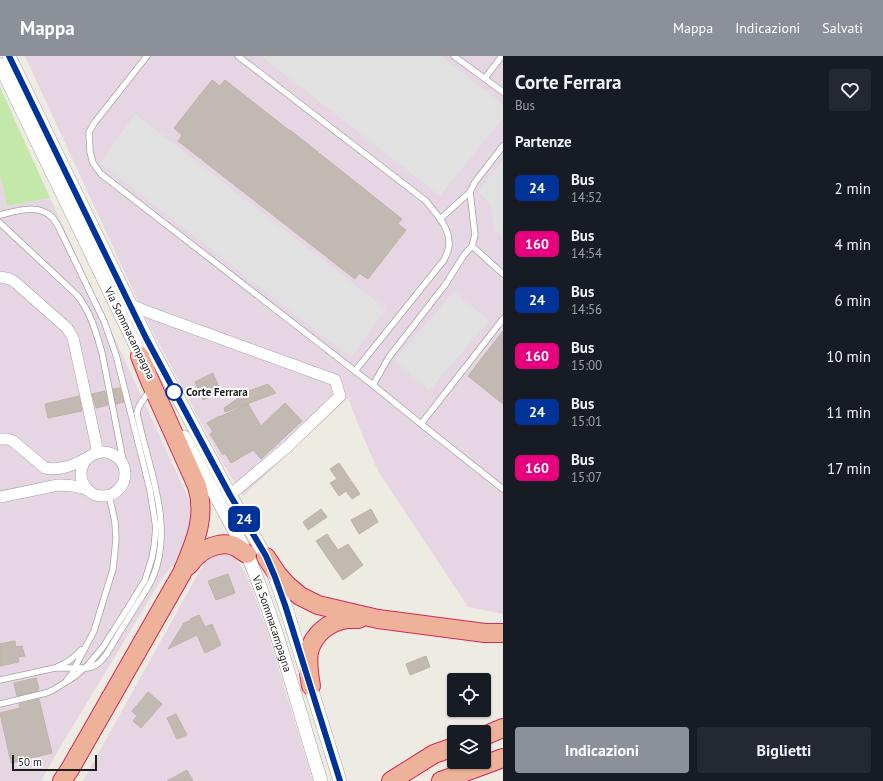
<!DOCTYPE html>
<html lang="it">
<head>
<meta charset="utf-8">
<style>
  :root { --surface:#171b24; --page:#242831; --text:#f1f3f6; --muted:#9ea1a6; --accent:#8c9099 }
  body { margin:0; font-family:"PT Sans",sans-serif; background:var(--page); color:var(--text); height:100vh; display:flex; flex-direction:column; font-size:15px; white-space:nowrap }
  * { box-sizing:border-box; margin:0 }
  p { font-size:13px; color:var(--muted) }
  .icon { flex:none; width:22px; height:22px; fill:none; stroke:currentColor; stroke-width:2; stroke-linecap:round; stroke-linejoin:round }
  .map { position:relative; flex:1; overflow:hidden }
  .sheet { display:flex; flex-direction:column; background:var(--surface); width:380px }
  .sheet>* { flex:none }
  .badge { padding:0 8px; border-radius:6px; font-size:14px; line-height:26px }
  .controls { position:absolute; left:447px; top:617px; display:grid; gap:8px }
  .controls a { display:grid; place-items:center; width:44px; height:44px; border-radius:4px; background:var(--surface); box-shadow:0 1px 3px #0004; font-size:20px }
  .scale { position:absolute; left:12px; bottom:10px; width:85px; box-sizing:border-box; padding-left:4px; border:2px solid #1d1d1d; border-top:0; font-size:11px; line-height:14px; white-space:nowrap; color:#1d1d1d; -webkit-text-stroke:3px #fff; paint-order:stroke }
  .map>.badge { position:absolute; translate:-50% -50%; box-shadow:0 0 0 2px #fff }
  h2 { padding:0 12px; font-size:15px; line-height:36px }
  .round { display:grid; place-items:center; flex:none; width:42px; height:42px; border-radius:4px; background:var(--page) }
  .summary { display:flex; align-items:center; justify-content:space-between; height:68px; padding:0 12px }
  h1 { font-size:19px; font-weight:700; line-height:30px }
  .button { display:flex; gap:8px; margin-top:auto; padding:8px 12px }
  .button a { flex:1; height:46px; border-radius:4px; background:var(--accent); color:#fff; font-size:16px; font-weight:700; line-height:46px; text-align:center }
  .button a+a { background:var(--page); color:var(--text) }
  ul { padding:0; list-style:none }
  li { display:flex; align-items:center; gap:12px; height:56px; padding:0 12px }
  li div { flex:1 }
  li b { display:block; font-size:15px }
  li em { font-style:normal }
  li .badge { min-width:44px; font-weight:700; text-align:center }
  header { display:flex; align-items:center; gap:24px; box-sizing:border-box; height:56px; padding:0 20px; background:var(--accent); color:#fff }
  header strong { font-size:19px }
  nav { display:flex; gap:22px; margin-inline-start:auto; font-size:14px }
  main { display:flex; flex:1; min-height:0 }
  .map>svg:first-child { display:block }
</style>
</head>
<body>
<header>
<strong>Mappa</strong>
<nav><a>Mappa</a><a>Indicazioni</a><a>Salvati</a></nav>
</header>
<main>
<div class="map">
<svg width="503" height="725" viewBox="0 0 503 725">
  <rect width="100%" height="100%" fill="#eeebe3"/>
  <!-- industrial -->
  <g fill="#e6d5e2">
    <path d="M25,0h478v558l-35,-7 -90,-136 -18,-42 -12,-31 -105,98 -22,-36 -71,-133z"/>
    <path d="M0,118l7,32 43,-8 140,304 1,16 -3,16 -7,19 -20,27 -105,174 -15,27h-41z"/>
    <path d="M221,497l6,1 6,3 6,6 8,13 19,51 47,154h-230l125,-225z"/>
  </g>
  <!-- grass -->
  <path fill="#c4e7aa" d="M0,31l50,111 -43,8 -7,-32z"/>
  <!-- parking -->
  <g fill="#e1e1e1">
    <path d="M261,0h180l62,48v14l-63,78z"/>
    <path d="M135,58l251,195 -35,49 -251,-195z"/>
    <path d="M503,104v77l-8,-6 -4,-26 -13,-14z"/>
    <path d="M454,235l35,30 -60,70 -35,-31z"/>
  </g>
  <!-- building -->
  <g fill="#c2bab2" stroke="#bfb2a6">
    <path d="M212,24l8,6 5,-6 65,51v-1l112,89 -4,5 8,6 -38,49 -9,-6 -4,6 -177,-138 4,-6 -8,-7z"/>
    <path d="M503,275v73l-35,-28z"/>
    <path d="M213,317l8,19 -18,8 -8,-18z"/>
    <path d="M268,328l8,9 -51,19 -1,-4 25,-17z"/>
    <path d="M120,332l4,14 -8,2 -3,-15z"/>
    <path d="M105,335l3,14 -12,3 -4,-14z"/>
    <path d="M79,340l3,15 -34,7 -3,-14z"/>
    <path d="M285,347l17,18 -41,38 -8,-9 -22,13 -6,-10 -2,2 -13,-21 3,-2 -6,-9 12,-7v1l29,-13 13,22z"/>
    <path d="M339,407l21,31 -8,5 -6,-8 -7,5 -9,-13 7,-4 -7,-10z"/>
    <path d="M321,453l6,8 -19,13 -5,-8z"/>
    <path d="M371,453l7,13 -19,12 -8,-14z"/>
    <path d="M327,478l11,16 10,-6 15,21 -20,15 -27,-39z"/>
    <path d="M228,518l7,19 -19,7 -8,-19z"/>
    <path d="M199,559l6,12 7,-3 9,21 -16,8 -8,-18 -29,14 16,-26 7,-3 -1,-1z"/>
    <path d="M15,585l1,6 6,-1 3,10 -7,1 1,5 -19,4v-22z"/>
    <path d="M426,600l4,11 -20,8 -4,-11z"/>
    <path d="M36,622l3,11h-2l1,2 -21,5 -3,-13z"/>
    <path d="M148,636l14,12 -21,24 -8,-7 4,-5 -5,-5z"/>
    <path d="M39,643l13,54 -41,10 -11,-50 20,-5 -1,-4z"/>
    <path d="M176,658l11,21 -10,4 -10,-21z"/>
    <path d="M187,714l6,11h-26z"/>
  </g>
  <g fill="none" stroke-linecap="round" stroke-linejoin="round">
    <defs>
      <g id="service">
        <path d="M147,0l-52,66 -6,10 1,20 3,11 8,11 272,211 48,39 82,65"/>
        <path d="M238,0l188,145c10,13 24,26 23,44 0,5 -3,10 -5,15l-89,111"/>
        <path d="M454,0l49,36"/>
        <path d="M485,22l17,-22"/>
        <path d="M0,159c17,-4 39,-12 53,3 3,4 6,9 8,14l43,89 12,34 34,135 6,38 -2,19 -2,11 -7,22 -14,23 -28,44 -15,18 -14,12 -21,13 -7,3 -46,11"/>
        <path d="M440,163l30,-27"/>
        <path d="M0,167l77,72c14,18 19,37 25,58l23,117"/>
        <path d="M472,190l31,28"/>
        <path d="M373,329l16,-28 56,-72 19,-30 8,-9 3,-11 -5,-43 5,-10 28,-36"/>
        <path d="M421,368l82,-105"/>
        <path d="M55,612h32c9,-1 13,-6 19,-13 10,-17 20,-33 30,-49 6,-10 13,-19 17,-29 22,-53 -6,-112 -16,-164 1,-10 9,-14 12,-23"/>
        <path d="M0,624l55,-12c10,-4 19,-10 26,-18"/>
        <path d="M67,624l4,-5 23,-44 19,-62 3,-30 -1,-17 -6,-27"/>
      </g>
      <g id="minor">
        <path d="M0,221l10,2 6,4 51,45 6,10 2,9 21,96 1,10"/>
        <path d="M129,248l19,8 187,68 5,16 -53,51 -57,48"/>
        <path d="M0,383h7l6,2 32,27c15,3 29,-3 42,-10"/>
        <circle cx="103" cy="418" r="22"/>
        <path d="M0,441l58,-12c11,0 21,1 30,5"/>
      </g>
      <g id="tertiary">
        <path d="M9,0l143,293 78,146 36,62 9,20 13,37 52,167"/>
        <path d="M0,9l144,298"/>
        <path id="s1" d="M184,381l63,117c31,73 50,151 74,227"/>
      </g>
      <g id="trunk">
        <path d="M266,501l12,18 9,10 13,11 18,9 60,14 107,14h18"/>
        <path d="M188,510c3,-3 6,-8 10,-11 10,-9 27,-14 38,-8 4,2 7,5 11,7"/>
        <path d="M311,630c-2,-11 -4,-23 -2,-34 4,-18 21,-31 38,-33 4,0 8,0 12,0"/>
        <path d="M484,680l19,-8"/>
        <path d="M62,725l8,-12 112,-196c12,-29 25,-55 15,-87l-47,-105 -10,-25"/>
        <path d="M391,725l43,-27 20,-7"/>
        <path d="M441,725l62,-23"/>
      </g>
    </defs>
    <!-- service casing -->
    <use href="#service" stroke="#a4a4a4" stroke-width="7"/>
    <!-- minor casing -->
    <use href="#minor" stroke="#a4a4a4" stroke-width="12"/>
    <!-- tertiary casing -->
    <use href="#tertiary" stroke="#a4a4a4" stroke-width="14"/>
    <!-- trunk casing -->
    <use href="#trunk" stroke="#d22959" stroke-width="20"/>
    <!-- service -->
    <use href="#service" stroke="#fff" stroke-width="5.5"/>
    <!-- minor -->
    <use href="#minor" stroke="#fff" stroke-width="11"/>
    <!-- tertiary -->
    <use href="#tertiary" stroke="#fff" stroke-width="13"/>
    <!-- trunk -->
    <use href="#trunk" stroke="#eeb19a" stroke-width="18"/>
  </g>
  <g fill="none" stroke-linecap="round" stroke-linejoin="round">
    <defs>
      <path id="line" d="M9,0l137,282 84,157 36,61 9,21 10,28 55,176"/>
    </defs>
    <!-- line casing -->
    <use href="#line" stroke="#fff" stroke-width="9"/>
    <!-- line -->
    <use href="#line" stroke="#039" stroke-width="6"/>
  </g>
  <!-- markers -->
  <circle fill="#fff" stroke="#039" stroke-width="2" cx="174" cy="336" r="8"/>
  <g text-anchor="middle" stroke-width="4" stroke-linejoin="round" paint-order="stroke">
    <!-- street labels -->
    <g font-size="11" fill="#1d1d1d" stroke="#fff">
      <text transform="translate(130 277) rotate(64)" y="4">Via Sommacampagna</text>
      <text dy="4" stroke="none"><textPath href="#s1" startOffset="207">Via Sommacampagna</textPath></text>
    </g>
    <!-- stop labels -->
    <g font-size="11" font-weight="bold" fill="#1d1d1d" stroke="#fff" text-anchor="start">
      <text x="186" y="340">Corte Ferrara</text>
    </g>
  </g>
</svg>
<div class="controls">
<a><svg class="icon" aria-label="locate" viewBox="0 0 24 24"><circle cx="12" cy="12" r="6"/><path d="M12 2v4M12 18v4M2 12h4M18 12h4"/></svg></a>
<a><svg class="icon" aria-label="layers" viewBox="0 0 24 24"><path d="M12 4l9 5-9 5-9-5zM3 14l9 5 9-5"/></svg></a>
</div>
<div class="scale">50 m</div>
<b class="badge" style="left:244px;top:463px;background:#039;color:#fff">24</b>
</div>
<section class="sheet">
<div class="summary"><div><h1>Corte Ferrara</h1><p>Bus</p></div><a class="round"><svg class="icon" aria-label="heart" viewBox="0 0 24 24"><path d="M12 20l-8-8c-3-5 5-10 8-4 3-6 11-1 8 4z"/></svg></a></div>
<h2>Partenze</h2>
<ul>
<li><span class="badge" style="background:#039;color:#fff">24</span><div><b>Bus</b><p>14:52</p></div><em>2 min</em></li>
<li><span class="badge" style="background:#e6007e;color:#fff">160</span><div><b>Bus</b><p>14:54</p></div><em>4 min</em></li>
<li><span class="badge" style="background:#039;color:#fff">24</span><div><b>Bus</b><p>14:56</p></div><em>6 min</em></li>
<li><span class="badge" style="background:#e6007e;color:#fff">160</span><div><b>Bus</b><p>15:00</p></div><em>10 min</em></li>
<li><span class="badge" style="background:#039;color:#fff">24</span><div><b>Bus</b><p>15:01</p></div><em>11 min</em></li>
<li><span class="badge" style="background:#e6007e;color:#fff">160</span><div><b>Bus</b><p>15:07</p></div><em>17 min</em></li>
</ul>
<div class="button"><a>Indicazioni</a><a>Biglietti</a></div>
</section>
</main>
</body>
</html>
